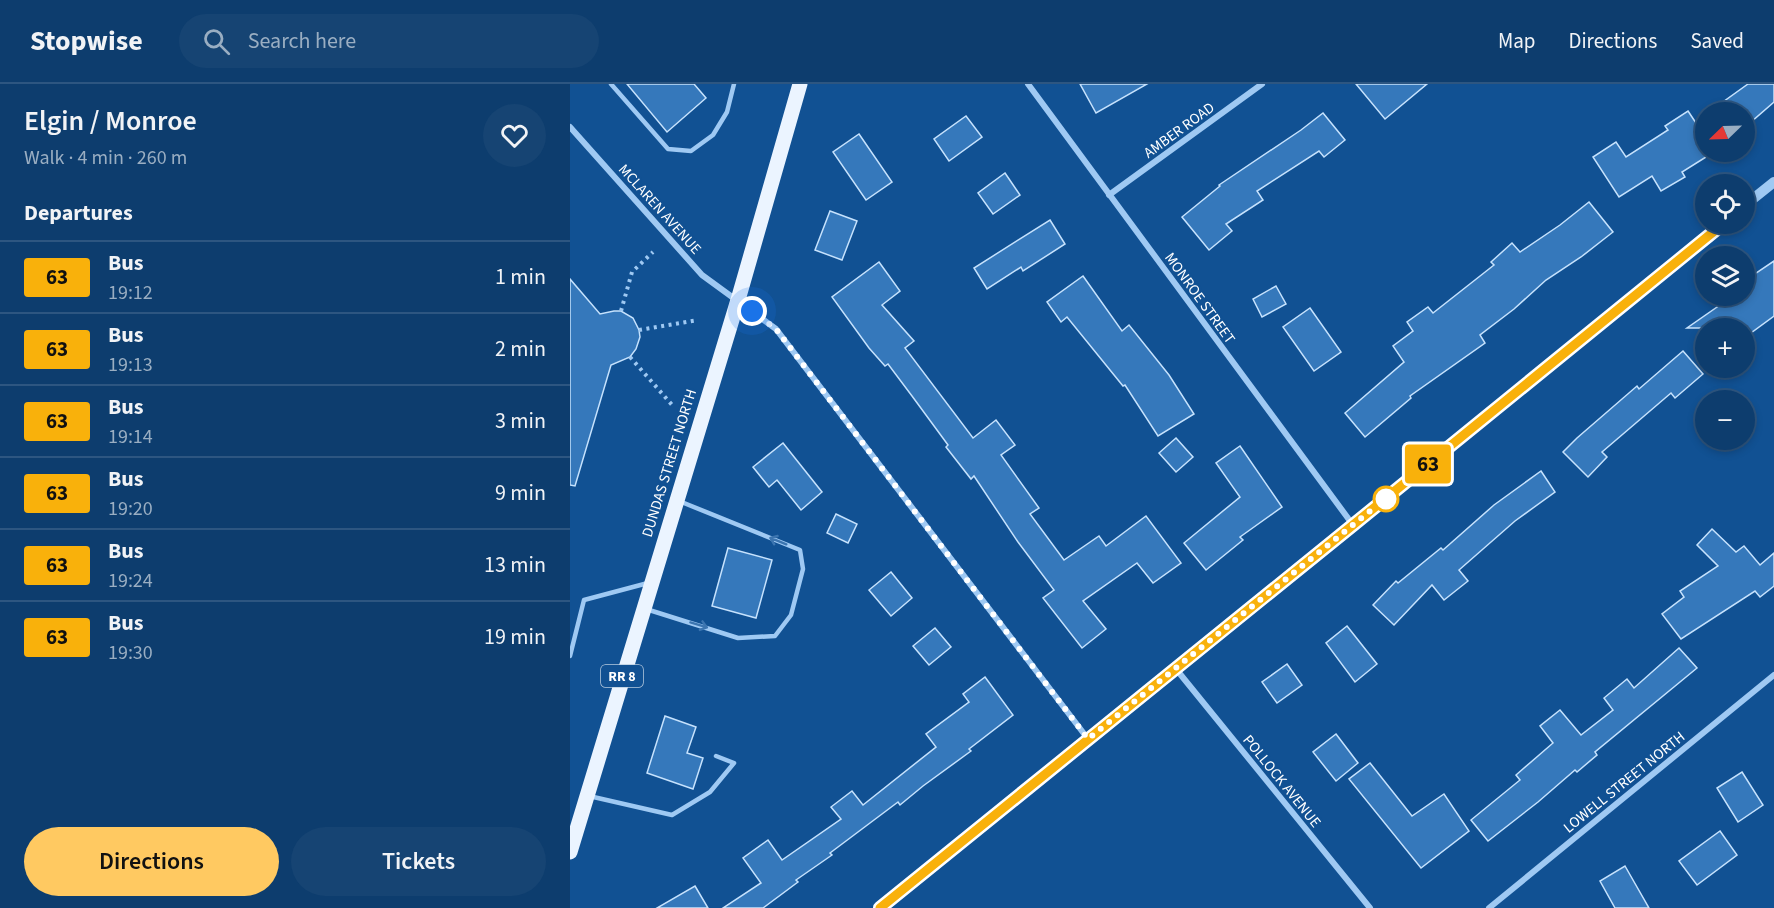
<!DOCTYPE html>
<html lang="en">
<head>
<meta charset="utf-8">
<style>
  :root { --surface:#0d3d6e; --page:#164473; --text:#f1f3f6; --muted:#9aaec2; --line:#2d5681; --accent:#ffc961 }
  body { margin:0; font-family:"Source Sans 3",sans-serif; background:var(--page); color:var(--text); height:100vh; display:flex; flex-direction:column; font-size:22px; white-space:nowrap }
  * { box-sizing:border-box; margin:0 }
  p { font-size:20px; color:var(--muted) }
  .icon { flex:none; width:33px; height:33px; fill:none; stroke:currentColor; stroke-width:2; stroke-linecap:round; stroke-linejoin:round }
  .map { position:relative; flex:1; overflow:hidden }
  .panel { display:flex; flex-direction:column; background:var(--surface); width:570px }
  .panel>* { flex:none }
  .badge { padding:0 12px; border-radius:4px; font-size:21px; line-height:39px }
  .needle { width:39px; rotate:247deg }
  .tools { position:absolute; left:1125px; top:18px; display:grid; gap:12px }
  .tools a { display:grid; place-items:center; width:60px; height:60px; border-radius:50%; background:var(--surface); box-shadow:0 3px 9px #0003,0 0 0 2px var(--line); font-size:30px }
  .you { position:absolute; width:30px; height:30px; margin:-15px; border:4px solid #fff; border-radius:50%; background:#1a73e8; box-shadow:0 0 0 9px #1a73e833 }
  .map>.badge { position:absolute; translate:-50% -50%; box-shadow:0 0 0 3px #fff }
  h2 { padding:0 24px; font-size:22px; line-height:54px }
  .round { display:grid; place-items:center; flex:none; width:63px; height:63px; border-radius:32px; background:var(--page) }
  .head { display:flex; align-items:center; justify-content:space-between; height:102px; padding:0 24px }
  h1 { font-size:28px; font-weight:600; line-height:45px }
  .action { display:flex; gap:12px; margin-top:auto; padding:12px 24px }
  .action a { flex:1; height:69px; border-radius:36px; background:var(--accent); color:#111; font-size:24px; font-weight:600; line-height:69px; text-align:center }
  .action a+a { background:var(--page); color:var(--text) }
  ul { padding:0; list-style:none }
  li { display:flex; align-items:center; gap:18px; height:72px; padding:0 24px; border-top:2px solid var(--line) }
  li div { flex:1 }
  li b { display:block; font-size:22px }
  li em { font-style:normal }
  li .badge { min-width:66px; font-weight:700; text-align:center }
  header { display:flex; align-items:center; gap:36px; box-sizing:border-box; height:84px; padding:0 30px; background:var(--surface); border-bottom:2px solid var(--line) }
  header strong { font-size:28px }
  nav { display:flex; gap:33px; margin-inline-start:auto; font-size:21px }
  .search { width:420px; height:54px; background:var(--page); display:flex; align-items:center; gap:15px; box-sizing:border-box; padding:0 21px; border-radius:33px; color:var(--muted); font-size:22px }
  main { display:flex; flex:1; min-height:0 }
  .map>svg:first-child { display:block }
</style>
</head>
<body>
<header>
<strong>Stopwise</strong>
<div class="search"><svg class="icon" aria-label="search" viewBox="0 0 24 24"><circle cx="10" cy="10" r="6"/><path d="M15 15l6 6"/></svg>Search here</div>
<nav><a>Map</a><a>Directions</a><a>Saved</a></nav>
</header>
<main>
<section class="panel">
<div class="head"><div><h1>Elgin / Monroe</h1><p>Walk · 4 min · 260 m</p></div><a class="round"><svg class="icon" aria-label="heart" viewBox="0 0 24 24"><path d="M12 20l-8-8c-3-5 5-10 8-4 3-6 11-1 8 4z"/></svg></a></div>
<h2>Departures</h2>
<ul>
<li><span class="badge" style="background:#f9b10b;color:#111">63</span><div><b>Bus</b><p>19:12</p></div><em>1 min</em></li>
<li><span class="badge" style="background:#f9b10b;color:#111">63</span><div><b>Bus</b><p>19:13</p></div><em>2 min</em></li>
<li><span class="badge" style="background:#f9b10b;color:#111">63</span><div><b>Bus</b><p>19:14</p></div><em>3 min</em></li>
<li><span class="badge" style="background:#f9b10b;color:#111">63</span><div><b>Bus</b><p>19:20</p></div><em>9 min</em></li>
<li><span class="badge" style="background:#f9b10b;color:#111">63</span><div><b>Bus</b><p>19:24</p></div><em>13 min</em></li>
<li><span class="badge" style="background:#f9b10b;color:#111">63</span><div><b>Bus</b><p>19:30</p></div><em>19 min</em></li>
</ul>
<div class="action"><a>Directions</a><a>Tickets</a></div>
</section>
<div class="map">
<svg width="1204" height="824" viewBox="0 0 1204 824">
  <rect width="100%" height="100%" fill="#115193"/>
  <!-- building -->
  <g fill="#3578bb" stroke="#c6e2fd" stroke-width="1.5">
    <path d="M57,0h67l12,14 -39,34z"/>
    <path d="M510,0h67l-51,29z"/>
    <path d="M786,0h71l-42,35z"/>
    <path d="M1178,0h26v18l-30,26v-16h-35z"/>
    <path d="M1118,27l18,27v19l-24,15 3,5 -24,14 -9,-15 -33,21 -26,-40 23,-15 10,15 42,-27 -3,-4z"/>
    <path d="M753,29l22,27 -21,17 -5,-6 -62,40 6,9 -37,24 6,7 -23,19 -27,-33 38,-31 -1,-1 82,-55z"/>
    <path d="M396,32l16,21 -33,24 -15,-22z"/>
    <path d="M289,50l33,48 -26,18 -33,-48z"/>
    <path d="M435,89l15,22 -27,19 -15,-21z"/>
    <path d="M1019,118l24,30 -32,25 -35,23 -32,29 -34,26 5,8 -75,53 1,2 -46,39 -20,-24 59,-51 -11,-16 20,-15 -6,-9 21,-15 5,6 61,-48 -3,-3 21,-19 8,9 40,-27z"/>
    <path d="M260,127l27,10 -15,39 -27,-10z"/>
    <path d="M480,136l15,24 -42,27 -2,-4 -34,22 -13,-21z"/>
    <path d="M1204,177v55l-30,22v-10h-57l46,-32h11v-9l5,-3 -3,-4z"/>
    <path d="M309,178l21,29 -18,14 32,36 -9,7 68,90 23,-18 19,25 -14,10 38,53 -9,6 34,46 35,-24 7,10 40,-30 35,47 -28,20 -16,-20 -54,38 23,28 -24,19 -39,-50 11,-8 -36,-48 -44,-66 -3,3 -25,-32 2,-2 -36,-49 -24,-32 -3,2 -16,-18 -37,-51z"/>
    <path d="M513,192l39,55 7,-6 40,50 25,39 -36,22 -33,-51 -2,1 -56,-69 -6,5 -14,-20z"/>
    <path d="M0,195l30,35 14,-3h7l12,7 6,12 1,7 -4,12 -6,8 -19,8 -36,121 -5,-1z"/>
    <path d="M706,202l10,18 -24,13 -9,-18z"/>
    <path d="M740,224l31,44 -27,19 -31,-44z"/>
    <path d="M1113,267l20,23 -28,24 -4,-5 -69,59 5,5 -19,20 -25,-25 14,-14 60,-52 2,3z"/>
    <path d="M606,354l17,19 -17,15 -17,-19z"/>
    <path d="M213,359l39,49 -21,18 -24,-30 -8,7 -16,-20z"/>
    <path d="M670,362l42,61 -42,30 3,3 -37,30 -22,-27 56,-46 -24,-34z"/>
    <path d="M971,387l14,21 -40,29 -56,49 9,11 -24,19 -12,-15 -38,40 -21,-20 23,-24 2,2 43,-35 2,2 51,-45z"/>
    <path d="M266,430l21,10 -9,19 -21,-10z"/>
    <path d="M1142,445l24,23 8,-6 16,19 14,-12v33l-14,11 -5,-6 -74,48 -19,-25 22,-17 -4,-6 38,-25 -21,-21z"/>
    <path d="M158,464l44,12 -16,58 -44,-12z"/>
    <path d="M321,488l21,26 -21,18 -22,-26z"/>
    <path d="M777,542l30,38 -22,18 -29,-39z"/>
    <path d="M365,544l16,19 -22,18 -16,-19z"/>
    <path d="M1109,564l18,20 -102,84 2,3 -20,17 -2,-2 -37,32 -50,39 -17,-21 49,-40 -4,-5 37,-32 -13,-17 20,-16 21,25 32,-25 -9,-12 23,-19 7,9z"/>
    <path d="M717,580l15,21 -25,18 -15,-21z"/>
    <path d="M415,593l28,38 -44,34 2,2 -48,35 -23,19 -2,-3 -68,51 2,2 -36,25 2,2 -35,26h-40l38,-25 -18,-25 25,-18 14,20 59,-41 -10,-12 21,-16 11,14 73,-58 -10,-13 43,-32 -6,-8z"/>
    <path d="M95,632l31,11 -9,26 16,5 -10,31 -46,-16z"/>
    <path d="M766,650l22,29 -22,18 -23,-29z"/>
    <path d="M800,679l42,53 32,-22 25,37 -48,37 -72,-89z"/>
    <path d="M1172,688l21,33 -25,17 -21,-34z"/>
    <path d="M1150,747l17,24 -40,30 -18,-24z"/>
    <path d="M1055,782l24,42h-34l-15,-27z"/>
    <path d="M125,802l13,22h-51z"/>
  </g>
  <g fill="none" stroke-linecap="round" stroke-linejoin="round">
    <!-- path -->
    <g stroke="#9fc9f3" stroke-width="4" stroke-dasharray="3 4.5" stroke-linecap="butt">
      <path d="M51,227l11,-39 21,-20"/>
      <path d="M69,246l59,-10"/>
      <path d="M60,273l43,49"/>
    </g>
    <!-- service -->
    <g stroke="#9fc9f3" stroke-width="4.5">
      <path d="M41,0l57,65 23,2 22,-16 14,-23 7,-28"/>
      <path d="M76,525l92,29 37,-2 16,-21 12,-46 -3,-19 -121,-49"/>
      <path d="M0,572l14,-56 64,-17"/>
      <path d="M19,712l83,19 38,-23 24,-29 -18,-7"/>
    </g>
    <!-- minor -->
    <g stroke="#9fc9f3" stroke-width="6">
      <path d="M458,0l325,441"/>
      <path d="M0,43l132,148 74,54 312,410"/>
      <path d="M539,111l153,-111"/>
      <path d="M606,585l194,239"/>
      <path d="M919,824l285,-233"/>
    </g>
    <!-- tertiary -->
    <g stroke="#9fc9f3" stroke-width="10">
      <path d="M1174,122l30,-24"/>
      <path d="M310,824l473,-383 370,-301"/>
    </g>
    <!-- primary -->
    <path stroke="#ebf4ff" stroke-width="15" d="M0,768l168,-552 62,-216"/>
  </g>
  <!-- one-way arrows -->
  <defs><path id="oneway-shaft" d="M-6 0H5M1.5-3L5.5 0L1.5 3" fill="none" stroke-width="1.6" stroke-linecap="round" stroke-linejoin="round" transform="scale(1.5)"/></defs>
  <g stroke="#3c75b0">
    <use href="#oneway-shaft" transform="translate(208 457) rotate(-158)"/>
    <use href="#oneway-shaft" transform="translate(129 541) rotate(17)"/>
  </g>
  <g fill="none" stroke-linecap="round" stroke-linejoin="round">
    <defs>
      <path id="line" d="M310,824l473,-383 370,-301"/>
    </defs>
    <!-- line casing -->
    <use href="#line" stroke="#fff" stroke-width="14"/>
    <!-- line -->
    <use href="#line" stroke="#f9b10b" stroke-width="9"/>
    <!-- walk -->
    <path stroke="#fff" stroke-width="6" stroke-dasharray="0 10.8" d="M182,227l24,18 312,410 302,-244 -4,4"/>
  </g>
  <!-- markers -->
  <circle fill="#fff" stroke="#f9b10b" stroke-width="3" cx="816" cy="415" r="12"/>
  <g text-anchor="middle" stroke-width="4.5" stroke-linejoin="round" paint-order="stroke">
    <!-- shield labels -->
    <rect fill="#115193" stroke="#b8cbdf" stroke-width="1.5" x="31" y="581" width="42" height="22" rx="4.5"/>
    <g font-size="14" font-weight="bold" fill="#fff">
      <text x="52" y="597">RR 8</text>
    </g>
    <!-- street labels -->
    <g font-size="15" fill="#fff" stroke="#115193">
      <text transform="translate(609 46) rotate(-36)" y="5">AMBER ROAD</text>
      <text transform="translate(90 125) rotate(48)" y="5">MCLAREN AVENUE</text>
      <text transform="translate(630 214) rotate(54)" y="5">MONROE STREET</text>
      <text transform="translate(99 379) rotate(-73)" y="5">DUNDAS STREET NORTH</text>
      <text transform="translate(712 697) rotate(51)" y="5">POLLOCK AVENUE</text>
      <text transform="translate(1054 698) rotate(-39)" y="5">LOWELL STREET NORTH</text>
    </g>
  </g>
</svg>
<div class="tools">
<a><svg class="needle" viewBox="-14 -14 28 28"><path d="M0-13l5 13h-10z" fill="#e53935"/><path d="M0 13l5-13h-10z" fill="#9aaec2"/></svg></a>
<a><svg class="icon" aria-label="locate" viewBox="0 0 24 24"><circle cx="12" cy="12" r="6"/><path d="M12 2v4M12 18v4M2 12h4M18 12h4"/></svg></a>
<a><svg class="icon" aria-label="layers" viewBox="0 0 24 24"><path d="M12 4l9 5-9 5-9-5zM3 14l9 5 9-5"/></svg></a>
<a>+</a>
<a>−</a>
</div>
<div class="you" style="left:182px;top:227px"></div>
<b class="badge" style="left:858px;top:380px;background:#f9b10b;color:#111">63</b>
</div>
</main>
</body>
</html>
